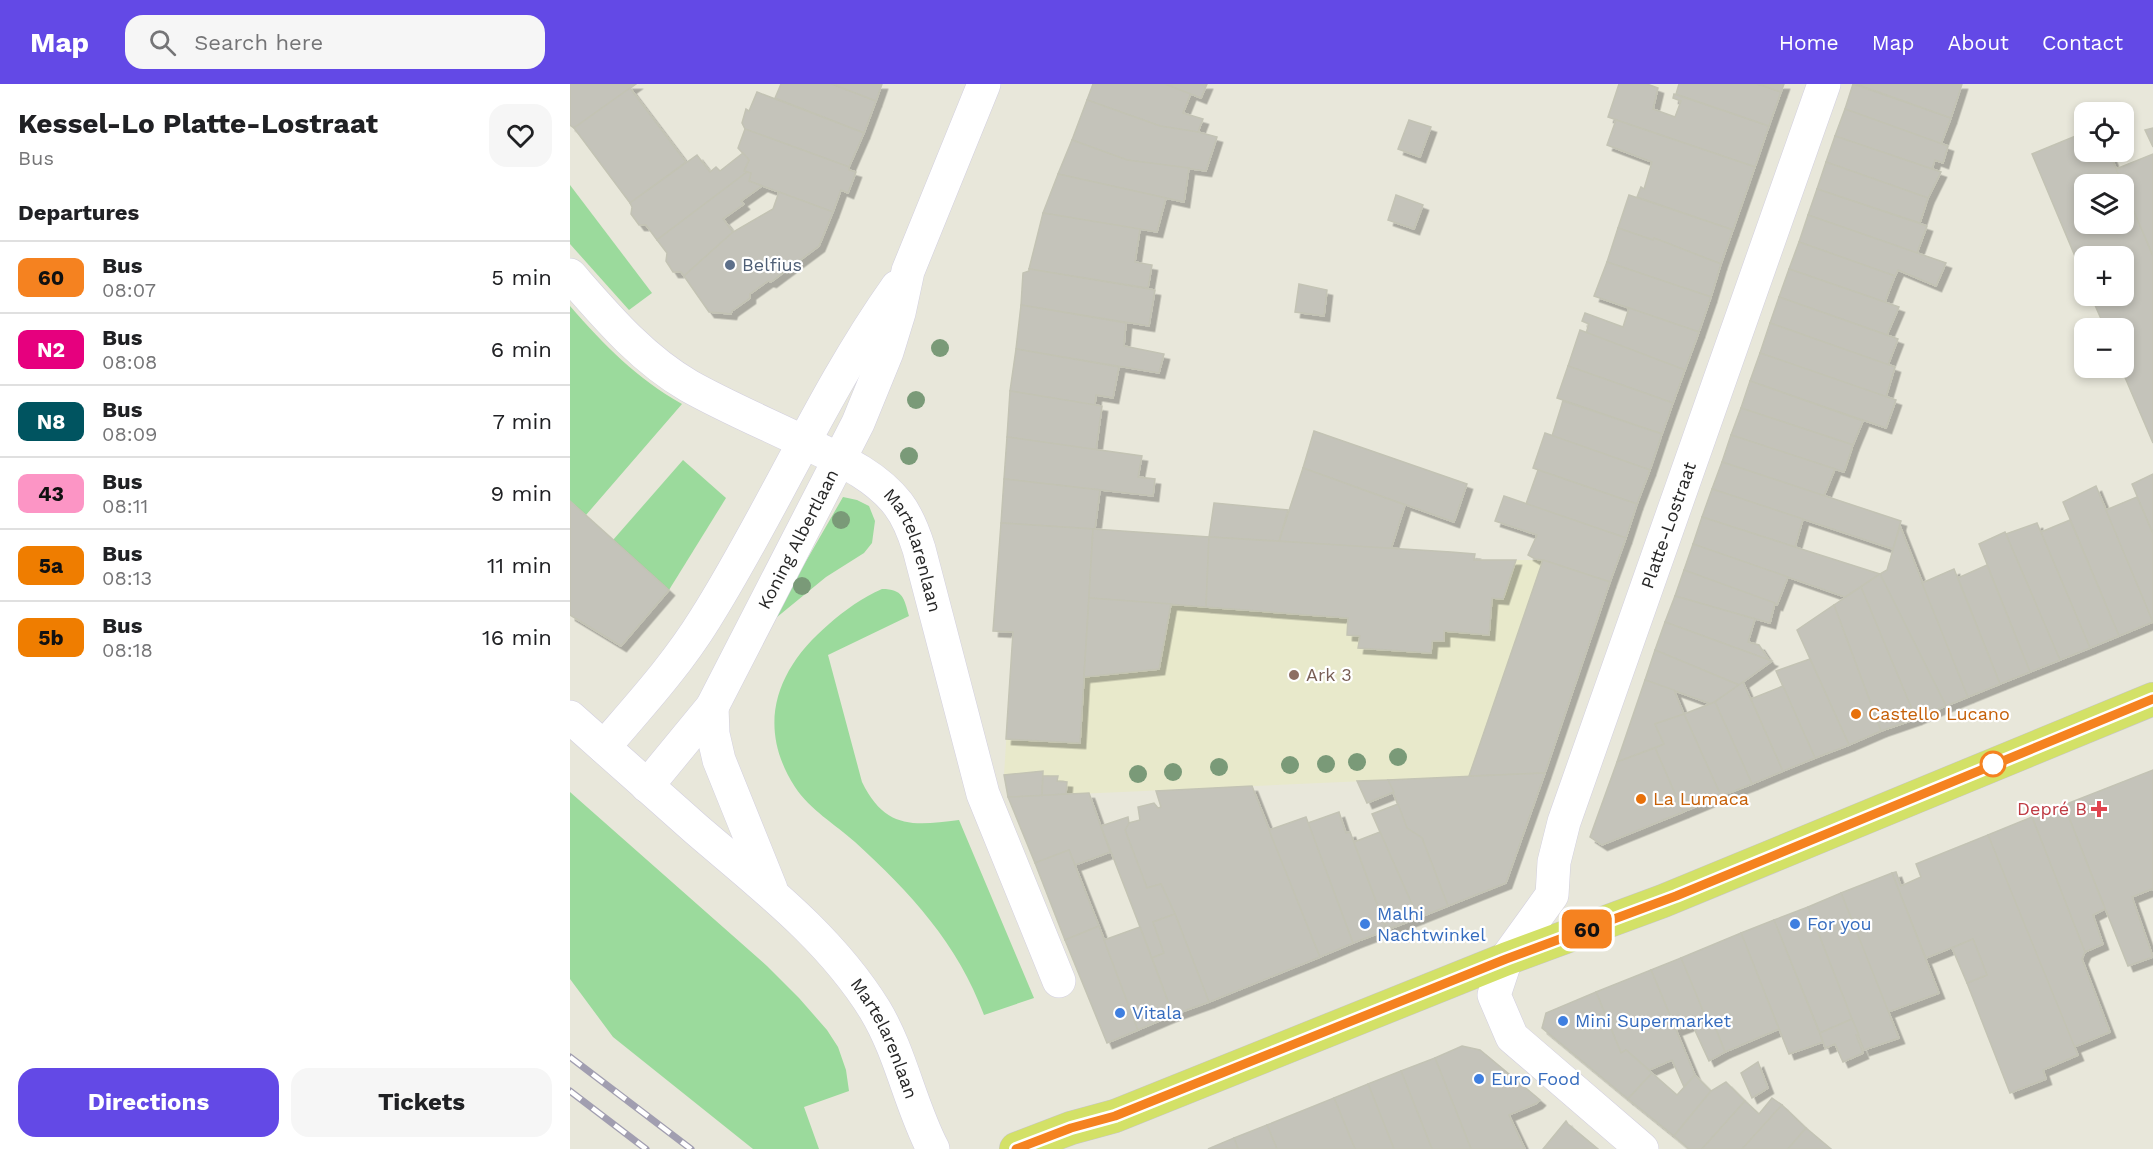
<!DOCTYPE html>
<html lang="en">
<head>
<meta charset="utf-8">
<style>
  :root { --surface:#fff; --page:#f6f6f6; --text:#202124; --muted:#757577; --line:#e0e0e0; --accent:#6349e6 }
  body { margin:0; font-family:"Work Sans",sans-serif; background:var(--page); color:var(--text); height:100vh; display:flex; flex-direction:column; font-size:22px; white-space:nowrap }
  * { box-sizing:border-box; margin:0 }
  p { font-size:20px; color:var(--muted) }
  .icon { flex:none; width:33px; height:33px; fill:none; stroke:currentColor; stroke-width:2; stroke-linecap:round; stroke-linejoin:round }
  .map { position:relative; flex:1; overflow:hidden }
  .details { display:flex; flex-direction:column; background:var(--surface); width:570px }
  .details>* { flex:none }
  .badge { padding:0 12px; border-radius:9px; font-size:21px; line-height:39px }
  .controls { position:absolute; left:1504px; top:18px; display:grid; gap:12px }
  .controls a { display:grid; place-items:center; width:60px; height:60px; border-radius:12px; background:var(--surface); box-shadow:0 3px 9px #0003; font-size:30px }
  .map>.badge { position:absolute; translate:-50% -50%; box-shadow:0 0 0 3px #fff }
  h2 { padding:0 18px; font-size:22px; line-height:54px }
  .round { display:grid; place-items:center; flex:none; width:63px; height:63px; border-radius:18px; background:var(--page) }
  .headline { display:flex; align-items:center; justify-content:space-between; height:102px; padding:0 18px }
  h1 { font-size:28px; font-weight:700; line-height:45px }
  .button { display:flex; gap:12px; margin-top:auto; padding:12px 18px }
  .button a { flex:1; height:69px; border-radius:18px; background:var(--accent); color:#fff; font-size:24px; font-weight:700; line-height:69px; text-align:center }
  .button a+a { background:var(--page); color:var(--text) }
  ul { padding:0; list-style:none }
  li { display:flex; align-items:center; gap:18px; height:72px; padding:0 18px; border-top:2px solid var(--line) }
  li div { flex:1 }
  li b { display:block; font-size:22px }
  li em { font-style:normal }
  li .badge { min-width:66px; font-weight:700; text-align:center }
  header { display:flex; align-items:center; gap:36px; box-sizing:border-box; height:84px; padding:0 30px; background:var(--accent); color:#fff }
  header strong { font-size:28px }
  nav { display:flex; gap:33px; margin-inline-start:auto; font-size:21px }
  .search { width:420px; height:54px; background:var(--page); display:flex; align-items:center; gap:15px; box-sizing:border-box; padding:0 21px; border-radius:18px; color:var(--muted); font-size:22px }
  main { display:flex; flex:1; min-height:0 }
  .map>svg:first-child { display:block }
</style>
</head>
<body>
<header>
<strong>Map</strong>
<div class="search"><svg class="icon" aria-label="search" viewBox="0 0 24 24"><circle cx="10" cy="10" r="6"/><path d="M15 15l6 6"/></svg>Search here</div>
<nav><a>Home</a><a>Map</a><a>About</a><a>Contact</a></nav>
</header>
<main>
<section class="details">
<div class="headline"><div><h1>Kessel-Lo Platte-Lostraat</h1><p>Bus</p></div><a class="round"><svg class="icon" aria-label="heart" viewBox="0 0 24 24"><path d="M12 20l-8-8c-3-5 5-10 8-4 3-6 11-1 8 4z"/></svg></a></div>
<h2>Departures</h2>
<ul>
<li><span class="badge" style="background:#f58220;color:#111">60</span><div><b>Bus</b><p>08:07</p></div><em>5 min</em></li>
<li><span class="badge" style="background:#e6007e;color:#fff">N2</span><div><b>Bus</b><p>08:08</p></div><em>6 min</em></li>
<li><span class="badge" style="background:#005460;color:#fff">N8</span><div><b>Bus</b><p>08:09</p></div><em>7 min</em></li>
<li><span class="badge" style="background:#fc95c5;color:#111">43</span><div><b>Bus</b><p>08:11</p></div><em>9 min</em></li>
<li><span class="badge" style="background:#ef7d00;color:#111">5a</span><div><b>Bus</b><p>08:13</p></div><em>11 min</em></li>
<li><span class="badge" style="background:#ef7d00;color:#111">5b</span><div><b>Bus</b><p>08:18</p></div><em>16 min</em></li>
</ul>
<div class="button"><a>Directions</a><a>Tickets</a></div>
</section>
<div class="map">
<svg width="1583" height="1065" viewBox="0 0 1583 1065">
  <defs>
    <filter id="shadow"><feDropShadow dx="5.5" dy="5.5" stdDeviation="0" flood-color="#0004"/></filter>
  </defs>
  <rect width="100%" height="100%" fill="#e8e7da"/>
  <!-- education -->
  <path fill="#e8e9cb" d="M431,439l474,31v6h68l67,22 -65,191 -537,24 -4,-22 9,-142 -20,-2z"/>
  <!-- green -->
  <g fill="#9bda9c">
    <path d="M0,101l82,108 -23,17 -59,-66z"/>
    <path d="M0,222c35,40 66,72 112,98l-96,111 -16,-14z"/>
    <path d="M113,376l43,38 -57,92 -56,-50z"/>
    <path d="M273,413l14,3 12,6 6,15 -3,22 -8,10 -38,24 -55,45z"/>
    <path d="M312,505c21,0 22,9 27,27l-81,39 34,127c23,47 51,44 97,38l75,178 -50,17c-26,-71 -74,-123 -129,-173 -20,-18 -45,-32 -60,-55 -40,-62 -18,-119 34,-163 16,-14 34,-27 53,-35z"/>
    <path d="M0,708l197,174 32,32 28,32 11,17 8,23 3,21 -45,16 15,42h-66l-140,-112 -43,-58z"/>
  </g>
  <!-- building -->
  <g fill="#c4c3ba" stroke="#c3c3b4" stroke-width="1.5" filter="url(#shadow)">
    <path d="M0,0h66l-62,44 -4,-3z"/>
    <path d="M211,0h51l44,17 -12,32 -89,-35z"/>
    <path d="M262,0h50l-6,17z"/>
    <path d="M523,0h72l26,9 -8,20 20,6 -5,13 -38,-6 -73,-26z"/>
    <path d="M595,0h42l-6,14z"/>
    <path d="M1049,0h28l11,4 -5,21 22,8 6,-16 -8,-3 1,-4 95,32 -14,41 -147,-50z"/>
    <path d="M1109,0h79l23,8 -12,34 -93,-32z"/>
    <path d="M1188,0h26l-3,8z"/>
    <path d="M1283,0l98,34 -10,26 -96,-35z"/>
    <path d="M1286,0h106l-11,34z"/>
    <path d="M60,4l56,74 -56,41 -56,-75z"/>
    <path d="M187,8l107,41 -15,34 -104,-38 -3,-6 4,-14 3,2z"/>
    <path d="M517,16l73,26 38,6 19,5 -11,34 -79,-11 -55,-20z"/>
    <path d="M1275,25l103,37 -5,17 -8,-3 -3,9 -97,-33z"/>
    <path d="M839,36l22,7 -11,30 -22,-8z"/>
    <path d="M1046,36l139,47 -22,63 -96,-33 4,-10 3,2 8,-27 -45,-17z"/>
    <path d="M1583,44v19l-8,-17z"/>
    <path d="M175,45l104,38v3l7,2 -8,21 -7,-3 -8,22 -84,-31 2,-8 -7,-2 5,-11 -11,-12z"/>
    <path d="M1515,48v20h24l14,32h-38v40h39v-37l29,69v187l-32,-75h3v-40h-19l-14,-32h33v-40h-39v24l-53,-126z"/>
    <path d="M1265,52l106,36 -13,26 -102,-36z"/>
    <path d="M502,56l55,20 62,8 -5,34 -126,-28z"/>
    <path d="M173,69l6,7 -5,11 3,1 -90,68 -11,-15h-7l-8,-11 1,-7 -2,-4 67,-48 13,17 6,-5 4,4z"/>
    <path d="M1583,70v102l-37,-87z"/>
    <path d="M1256,78l102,36 -8,25 -103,-34z"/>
    <path d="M177,88l4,1 -2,8 13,5 -21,15 3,3 -21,15 10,13 -49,44 -3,-4h-8l-7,-11 1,-8 -10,-13z"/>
    <path d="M488,90l108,24 -9,34 -114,-19z"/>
    <path d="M1247,105l110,37 -10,27 -109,-38z"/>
    <path d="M209,108l54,20 -14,34 -48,36 -3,-1 -18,13v4l-18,13 -1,3 -22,-2 -25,-36 49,-44 40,-23z"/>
    <path d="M826,111l27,10 -9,24 -26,-9z"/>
    <path d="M1059,111l104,35 -12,34 -67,-26 -1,2 -35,-12z"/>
    <path d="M473,129l97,16 -5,33 17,3 -4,23 -119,-19z"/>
    <path d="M1238,131l138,48 -10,23 -38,-16 -3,6 -96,-34z"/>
    <path d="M1048,144l35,12 1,-2 67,26 -10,33 -104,-35z"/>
    <path d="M1229,158l96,34 -10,26 -96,-33z"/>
    <path d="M1037,178l104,35 -12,35 -105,-36z"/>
    <path d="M459,185l126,21 -6,36 -128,-21 2,-32 6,-2z"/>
    <path d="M1219,185l110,38 -12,28 -108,-38z"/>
    <path d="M729,200l28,6 -3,26 -29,-4z"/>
    <path d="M1209,213l119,42 -10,26 -118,-42z"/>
    <path d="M451,221l105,18 -2,23 40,8 -5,19 -143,-24z"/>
    <path d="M1059,224l70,24 -14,38 -99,-37 3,-9 -7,-3 3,-8 38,14z"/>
    <path d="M1200,239l125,44 -9,30 -126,-44z"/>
    <path d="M1010,246l105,40 -12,33 -105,-37z"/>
    <path d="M446,265l103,18 -6,31 -17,-3 -1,10 -85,-14z"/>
    <path d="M1190,269l136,47 -10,28 -136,-47z"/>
    <path d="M998,282l105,37 -11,31 -105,-36z"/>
    <path d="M1180,297l113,40 -10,24 -112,-37z"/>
    <path d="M440,307l92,15 -6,44 -89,-13z"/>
    <path d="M993,317l99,33 -12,36 -98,-34z"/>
    <path d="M1171,324l112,37 -9,27 -113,-37z"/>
    <path d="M744,347l153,53 -13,38 -151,-54z"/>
    <path d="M975,349l105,37 -13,34 -104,-36z"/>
    <path d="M1161,351l104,34 -11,27 -102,-34z"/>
    <path d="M437,353l135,19 -4,21 17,2 -2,17 -149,-17z"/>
    <path d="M1152,378l179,59 -8,28 -181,-60z"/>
    <path d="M733,384l102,37 -14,44 -112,-8z"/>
    <path d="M968,386l99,34 -11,34 -100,-34z"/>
    <path d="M1583,390v60l-21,-50z"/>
    <path d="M434,395l96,11 -5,39 -94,-6z"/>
    <path d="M1526,402l57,136 -34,14 -56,-134z"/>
    <path d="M1142,405l91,30 -8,28 -93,-30z"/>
    <path d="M934,412l122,42 -16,44 -67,-22 -8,-1 -7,-4 9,-20 -42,-14z"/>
    <path d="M1567,413l16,37v88l-47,-112z"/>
    <path d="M0,417l99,89 -48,56 -51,-31z"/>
    <path d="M644,419l74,7 -9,31 -70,-4z"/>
    <path d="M1132,433l93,30 85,27 -35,23 -152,-53z"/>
    <path d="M1500,436l49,116 -29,12 -49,-116z"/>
    <path d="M431,439l92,6 -13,214 -74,-4 7,-107 -20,-1z"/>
    <path d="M1467,439l53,125 -30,12 -54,-126z"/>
    <path d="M1330,442l68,171 -22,9 -66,-132 7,-4z"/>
    <path d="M523,445l116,8 -3,70 -117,-9z"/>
    <path d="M1435,448l55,128 -30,12 -51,-128z"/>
    <path d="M639,453l242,15 24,2 -1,6h42l-13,39 -11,-1 -3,37 -45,-4v10h-12l-1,12 -73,-5 2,-12 -13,-1 1,-17 -142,-11z"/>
    <path d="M1123,460l95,33 -11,28 -93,-35z"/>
    <path d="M973,476l67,22 -65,191 -76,3z"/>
    <path d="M1417,481l43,107 -30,12 -42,-106z"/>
    <path d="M1384,485l46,115 -32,13 -46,-114z"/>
    <path d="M1114,486l91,33 -5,20 -95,-27z"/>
    <path d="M1310,490l66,132 -30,13 -55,-132z"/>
    <path d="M1291,503l55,132 -35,12 -47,-126z"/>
    <path d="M1105,512l80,23 -7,23 11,3 10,15 -104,-38z"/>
    <path d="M519,514l82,6 -12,65 -75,8z"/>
    <path d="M1264,521l47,126 -32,14 -52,-115z"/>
    <path d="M1095,538l104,38 3,1 -33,24 -84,-35z"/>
    <path d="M1085,566l84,35 -28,19 -66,-24z"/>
    <path d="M1240,575l39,86 -34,13 -39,-87z"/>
    <path d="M1075,596l29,10 10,24 -29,10 9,20 -47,18z"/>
    <path d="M1173,598l40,89 -31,13 -37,-82z"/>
    <path d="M1213,602l32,72 -32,13 -32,-72z"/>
    <path d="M1145,618l37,82 -31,12 -37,-82z"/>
    <path d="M1114,630l37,82 -38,16 -28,-64 9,-4 -9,-20z"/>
    <path d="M1085,664l28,64 -81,33 -12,-8 27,-75z"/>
    <path d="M1583,686v120l-1,-1 -20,8 21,60 -25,9 -64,-161z"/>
    <path d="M473,687l-1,25 -34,1 -4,-22z"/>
    <path d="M975,689l-39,110 -58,23 -26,-68 -15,-10 -19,-48z"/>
    <path d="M473,692h15l-1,5 10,1 -1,12 -24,2z"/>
    <path d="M818,696l6,12 -27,11 -10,-22z"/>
    <path d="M682,702l68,171 -111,45 -34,-88 -14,-30 -14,4 -22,-58 4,-7 11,-3 -2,-13 16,-4 4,5 3,-1 -5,-16z"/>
    <path d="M519,709l21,59 -35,13 -6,-15 -34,13 -27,-66z"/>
    <path d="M828,720l9,24 15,10 26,68 -30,12 -46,-104z"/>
    <path d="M1494,721l41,104 -12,6 10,29 -18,8 -53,-135z"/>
    <path d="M769,728l7,21 4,-1 37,98 -34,13 -45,-120z"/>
    <path d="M558,733l1,6 -4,7 22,58 14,-4 14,30 -22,8 11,31 -12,5 -51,-132z"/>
    <path d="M736,733l47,126 -33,14 -51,-127z"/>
    <path d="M1462,733l53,135 -3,7 28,73 -36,15 -86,-212z"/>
    <path d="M810,748l38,86 -31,12 -33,-88z"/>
    <path d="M1418,751l90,220 -35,15 3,9 -36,14 -43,-110 20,-8 -14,-36 -47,19 -34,-85 4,-1 5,14 20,-9 -5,-13z"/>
    <path d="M499,766l30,76 -34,14 -30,-77z"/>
    <path d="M1322,789l47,120 -51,19 -47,-119z"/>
    <path d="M1271,809l58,145 -35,12 -56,-143z"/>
    <path d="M1238,823l44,112 -32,14 -46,-113z"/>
    <path d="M605,830l34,88 -36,13 -21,-57 12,-5 -11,-31z"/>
    <path d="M1204,836l49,122 -34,12 -48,-121z"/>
    <path d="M529,842l39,104 -31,13 -42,-103z"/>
    <path d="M570,843l33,88 -35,15 -34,-90z"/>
    <path d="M1171,849l38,96 -54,23 -14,-35 -5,1 -25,-60z"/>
    <path d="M1403,855l14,36 -20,8 -15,-35z"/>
    <path d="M1111,874l25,60 5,-1 14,35 -16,9 -17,-37 -16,6 -25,-60z"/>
    <path d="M1081,886l44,105 -11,12 -12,-27 -23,10 -23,-20 -5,3 -25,-61z"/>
    <path d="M1026,908l25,61 5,-3 26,23 -24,26 -86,-71 4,-15z"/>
    <path d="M1282,935l7,16h-3l7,18 -20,9 -8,-18 -10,4 -5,-15z"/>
    <path d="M892,962l18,4 60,50 -3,3 -28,12 16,34h-54l-36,-91z"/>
    <path d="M865,974l36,91h-39l-31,-78z"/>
    <path d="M1188,978l10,26 -16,10 -11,-25z"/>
    <path d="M831,987l31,78h-38l-26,-65z"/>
    <path d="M1082,989l25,22 18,-20 16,16 -37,45 -46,-37z"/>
    <path d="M1156,998l19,19 -43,48h-13l-15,-13 37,-45z"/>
    <path d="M798,1000l26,65h-39l-21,-51z"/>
    <path d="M764,1014l21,51h-78l-10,-24z"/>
    <path d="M1202,1014l10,7 -40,44h-40l43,-48 14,13z"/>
    <path d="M1212,1021l24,23 -18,21h-46z"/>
    <path d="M996,1037l2,3 30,25h-55z"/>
    <path d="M697,1041l10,24h-39l-4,-11z"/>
    <path d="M1236,1044l25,21h-43z"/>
    <path d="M664,1054l4,11h-30z"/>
  </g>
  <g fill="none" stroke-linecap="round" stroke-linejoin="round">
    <defs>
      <g id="minor">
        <path id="s1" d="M0,191c36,41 71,83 119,111 41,23 85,41 127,62 29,14 61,29 82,56 10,13 16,29 21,45l64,245 76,187"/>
        <path d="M142,623l1,27 6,26 52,129"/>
        <path id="s2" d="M0,633c42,37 84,75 126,112 64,55 134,108 179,181 26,43 35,95 58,139"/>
        <path d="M34,663c35,-41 72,-81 101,-128 68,-108 118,-228 192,-332"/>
        <path id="s3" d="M77,702l65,-79 146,-284 29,-71 12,-39 9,-42 76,-187"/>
        <path id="s4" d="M1072,1065l-130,-112 -18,-42 12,-36 46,-64 2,-33 10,-40 260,-738"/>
      </g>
      <path id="major" d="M446,1065l55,-21 44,-12 391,-157 157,-58 490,-202"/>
    </defs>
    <!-- minor casing -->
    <use href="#minor" stroke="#d2cfdf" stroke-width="34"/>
    <!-- major casing -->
    <use href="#major" stroke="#c7c7c7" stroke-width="34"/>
    <!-- minor -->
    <use href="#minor" stroke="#fff" stroke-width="33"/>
    <!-- major -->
    <use href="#major" stroke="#d3e167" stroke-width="33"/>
    <defs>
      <g id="rail">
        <path d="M0,973l121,92"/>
        <path d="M0,1007l76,58"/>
      </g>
    </defs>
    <!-- rail casing -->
    <use href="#rail" stroke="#a19eb0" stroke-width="7"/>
    <!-- rail -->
    <use href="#rail" stroke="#fff" stroke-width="4.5" stroke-dasharray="14" stroke-linecap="butt"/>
  </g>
  <!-- trees -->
  <g fill="#7a9a78">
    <circle cx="370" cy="264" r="9"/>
    <circle cx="346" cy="316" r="9"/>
    <circle cx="339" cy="372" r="9"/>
    <circle cx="271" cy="436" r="9"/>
    <circle cx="232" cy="502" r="9"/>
    <circle cx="828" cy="673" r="9"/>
    <circle cx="787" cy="678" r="9"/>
    <circle cx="756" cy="680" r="9"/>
    <circle cx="720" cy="681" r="9"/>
    <circle cx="649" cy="683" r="9"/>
    <circle cx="603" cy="688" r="9"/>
    <circle cx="568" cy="690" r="9"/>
  </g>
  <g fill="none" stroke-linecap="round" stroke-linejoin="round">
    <defs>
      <path id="line" d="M446,1065l55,-21 44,-12 391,-157 170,-63 477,-197"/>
    </defs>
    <!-- line casing -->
    <use href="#line" stroke="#fff" stroke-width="14"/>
    <!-- line -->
    <use href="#line" stroke="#f58220" stroke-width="9"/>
  </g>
  <!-- markers -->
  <circle fill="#5c6f8a" stroke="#fff" stroke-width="2" cx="160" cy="181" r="6"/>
  <circle fill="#8d6e63" stroke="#fff" stroke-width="2" cx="724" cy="591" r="6"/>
  <g fill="#e8710a" stroke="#fff" stroke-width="2">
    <circle cx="1286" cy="630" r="6"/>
    <circle cx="1071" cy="715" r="6"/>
  </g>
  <circle fill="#fff" stroke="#f58220" stroke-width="3" cx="1423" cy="680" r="12"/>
  <path fill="#e0444e" stroke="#fff" stroke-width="2" d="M1526 716h6v6h6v6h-6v6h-6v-6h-6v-6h6z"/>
  <g fill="#3f7fe0" stroke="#fff" stroke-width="2">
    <circle cx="795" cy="840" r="6"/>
    <circle cx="1225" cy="840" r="6"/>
    <circle cx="550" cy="929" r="6"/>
    <circle cx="993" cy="937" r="6"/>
    <circle cx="909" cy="995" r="6"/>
  </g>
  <g text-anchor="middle" stroke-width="4.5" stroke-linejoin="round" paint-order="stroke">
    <!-- service labels -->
    <g font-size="18" fill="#4e5e75" stroke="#fff" text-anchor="start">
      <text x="172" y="187">Belfius</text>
    </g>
    <!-- street labels -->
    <g font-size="18" fill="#272727" stroke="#fff">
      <text dy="6" stroke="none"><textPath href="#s4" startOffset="723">Platte-Lostraat</textPath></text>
      <text dy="6" stroke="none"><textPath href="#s3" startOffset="291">Koning Albertlaan</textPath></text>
      <text dy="6" stroke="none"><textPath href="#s1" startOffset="454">Martelarenlaan</textPath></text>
      <text dy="6" stroke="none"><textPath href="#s2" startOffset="454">Martelarenlaan</textPath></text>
    </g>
    <!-- education labels -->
    <g font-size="18" fill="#785e54" stroke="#fff" text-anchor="start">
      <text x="736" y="597">Ark 3</text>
    </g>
    <!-- food labels -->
    <g font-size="18" fill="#c56008" stroke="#fff" text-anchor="start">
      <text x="1298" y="636">Castello Lucano</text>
      <text x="1083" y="721">La Lumaca</text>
    </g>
    <!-- health labels -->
    <g font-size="18" fill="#be3a42" stroke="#fff" text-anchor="end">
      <text x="1517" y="731">Depré B</text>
    </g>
    <!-- shop labels -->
    <g font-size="18" fill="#366cbe" stroke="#fff" text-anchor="start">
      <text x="807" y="836">Malhi<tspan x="807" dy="21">Nachtwinkel</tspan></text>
      <text x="1237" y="846">For you</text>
      <text x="562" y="935">Vitala</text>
      <text x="1005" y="943">Mini Supermarket</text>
      <text x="921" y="1001">Euro Food</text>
    </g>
  </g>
</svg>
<div class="controls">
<a><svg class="icon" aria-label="locate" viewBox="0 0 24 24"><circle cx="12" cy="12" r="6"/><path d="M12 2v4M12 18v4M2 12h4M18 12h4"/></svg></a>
<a><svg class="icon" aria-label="layers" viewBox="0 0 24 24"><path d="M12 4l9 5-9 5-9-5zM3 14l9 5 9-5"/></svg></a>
<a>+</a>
<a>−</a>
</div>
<b class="badge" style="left:1017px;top:845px;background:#f58220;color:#111">60</b>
</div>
</main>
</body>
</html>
